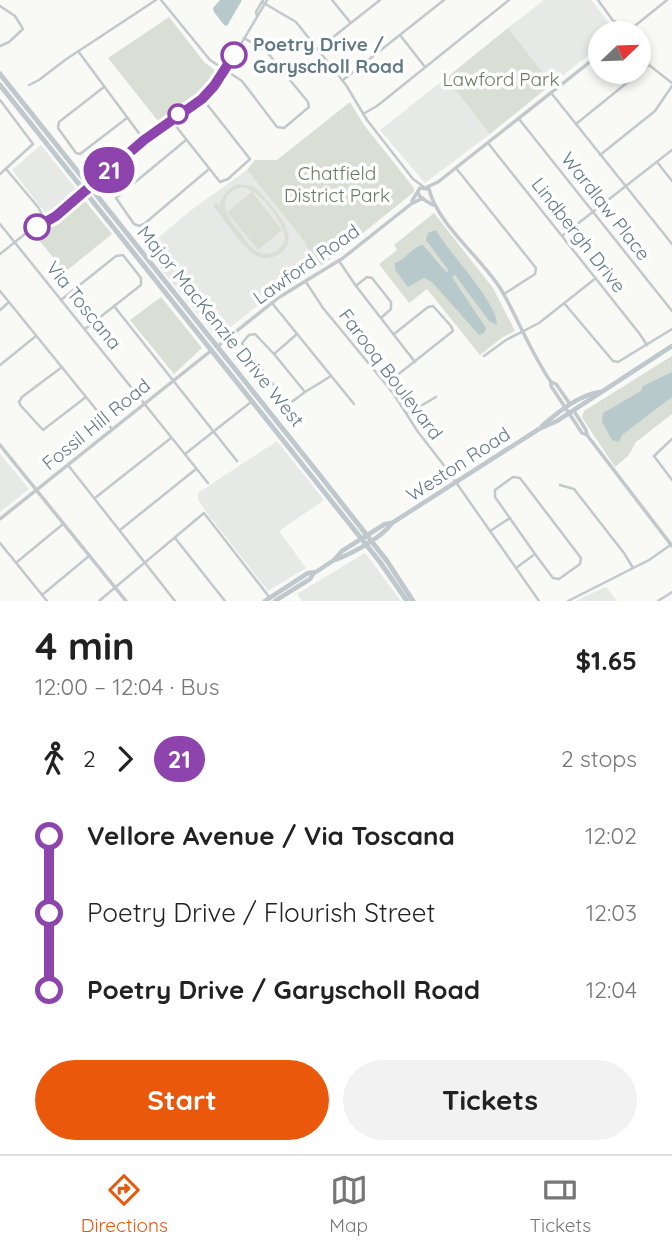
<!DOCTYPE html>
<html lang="en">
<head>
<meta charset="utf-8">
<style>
  :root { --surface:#fff; --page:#f2f2f2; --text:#222; --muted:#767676; --line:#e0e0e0; --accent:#ea580c }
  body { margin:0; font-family:Quicksand,sans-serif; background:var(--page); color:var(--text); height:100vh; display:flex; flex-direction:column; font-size:26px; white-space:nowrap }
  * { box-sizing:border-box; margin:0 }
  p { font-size:23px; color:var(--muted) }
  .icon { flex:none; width:38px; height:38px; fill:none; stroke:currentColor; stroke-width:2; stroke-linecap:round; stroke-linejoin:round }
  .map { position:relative; height:601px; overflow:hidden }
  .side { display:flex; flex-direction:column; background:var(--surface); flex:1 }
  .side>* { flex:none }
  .badge { padding:0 14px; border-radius:23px; font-size:24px; line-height:46px }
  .needle { width:46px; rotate:67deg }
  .tools { position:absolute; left:588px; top:21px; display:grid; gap:14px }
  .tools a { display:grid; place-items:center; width:63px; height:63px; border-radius:50%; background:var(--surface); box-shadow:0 4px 10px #0003; font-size:35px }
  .map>.badge { position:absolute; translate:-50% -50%; box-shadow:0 0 0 4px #fff }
  .legs { display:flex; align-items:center; gap:10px; height:77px; padding:0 35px; font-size:23px }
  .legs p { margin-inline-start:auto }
  .headline { display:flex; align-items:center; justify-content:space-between; height:119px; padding:0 35px }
  h1 { font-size:38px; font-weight:700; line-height:52px }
  .primary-button { display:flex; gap:14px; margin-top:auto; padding:14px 35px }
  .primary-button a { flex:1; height:80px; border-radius:42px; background:var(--accent); color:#fff; font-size:28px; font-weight:700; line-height:80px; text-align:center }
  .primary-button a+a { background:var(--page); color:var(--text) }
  ul { padding:0 35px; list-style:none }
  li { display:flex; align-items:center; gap:24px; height:77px; font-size:26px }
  li i { display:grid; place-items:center; width:10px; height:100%; margin:0 9px; background:currentColor }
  li i::after { content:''; width:18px; height:18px; margin:-9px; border:5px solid; border-radius:50%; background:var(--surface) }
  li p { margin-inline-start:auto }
  li:first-child i { background:linear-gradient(#0000 50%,currentColor 0) }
  li:last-child i { background:linear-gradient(currentColor 50%,#0000 0) }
  .tabs { display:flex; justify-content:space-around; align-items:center; height:98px; border-top:2px solid var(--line); background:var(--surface); font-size:19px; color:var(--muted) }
  .tabs a { display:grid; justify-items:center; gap:4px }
  .tabs .selected { color:var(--accent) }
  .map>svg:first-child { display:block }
</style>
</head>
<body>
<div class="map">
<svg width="672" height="601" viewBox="0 0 672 601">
  <rect width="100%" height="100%" fill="#f9f9f6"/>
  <!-- built -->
  <g fill="#e7e9e7">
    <path d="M544,0h47l25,32 -16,1v13l-48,38 -44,-56z"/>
    <path d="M446,78l44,56 -65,49 -45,-53z"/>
    <path d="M41,145l35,44v3l-5,5 -24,18 -35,-45z"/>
    <path d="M247,170l57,71 10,20 8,4 -48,28 -51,40 -6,1 -5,-2 -67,-83 45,-38z"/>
    <path d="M277,441l47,59 -45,31 27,37 -38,23 -64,-82 -6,-9v-7z"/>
    <path d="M0,454l29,35 -29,23z"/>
    <path d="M365,553l36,48h-99l-5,-7z"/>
    <path d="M606,587l11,14h-41l10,-5z"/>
  </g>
  <!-- green -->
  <g fill="#dadfd5" fill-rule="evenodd">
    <path d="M169,17l36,46 14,10 -14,16 -47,32 -50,-63z"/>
    <path d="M508,28l44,56 -62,50 -44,-56z"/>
    <path d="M350,102l14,23 50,63v4l-91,73 -9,-4 -10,-20 -57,-71 8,-10h22z"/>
    <path d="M238,184l15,2 5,4c13,16 50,50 18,66 -7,3 -14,3 -21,-1 -14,-8 -31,-36 -42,-50l3,-2 4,3c2,-11 7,-17 18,-22zM241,187c18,1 45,36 44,54l-8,10c-5,2 -10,4 -16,2 -9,-2 -14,-11 -19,-18 -13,-16 -31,-37 -1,-48z"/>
    <path d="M252,192l30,38 -24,20 -31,-38z"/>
    <path d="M85,201l27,33 -47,38 -31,-38 25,-12z"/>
    <path d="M434,213l59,75 22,43 -12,6 -23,18 -53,-66 -18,14 -30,-39 18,-14 -3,-5z"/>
    <path d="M161,297l41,51 -28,26 -44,-54z"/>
    <path d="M672,356v58l-36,28 -8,14 -13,11 -30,-45 -3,-5 2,-6z"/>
  </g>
  <!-- water -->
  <g fill="#b8c9cb">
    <path d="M220,0h22l-15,26 -3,-1 -10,-13 -1,-4z"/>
    <path d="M436,230c13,24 61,71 61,95l-8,-4 -34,-46 -3,2 34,51 -2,5 -5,2 -47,-53 -8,-4 -16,9 -13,-17v-7c11,-3 16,-16 28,-18l23,27 3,-1 -23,-31 2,-7z"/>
    <path d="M672,372v25l-50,38 -3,7 -7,-2 -10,-18 1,-9 38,-22 2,-5z"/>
  </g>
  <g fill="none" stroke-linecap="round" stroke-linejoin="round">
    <!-- minor -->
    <g stroke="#c2c8cb" stroke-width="2.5">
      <path d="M161,0l49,60 32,21 35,46 7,1 25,-21 -1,-5 -41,-50 -23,-14"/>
      <path d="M332,0l18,22"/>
      <path d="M598,0l24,33"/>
      <path d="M262,2l34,20 50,63 21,35 46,59 11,8"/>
      <path d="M0,6l15,10 8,13 -14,13 -9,4"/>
      <path d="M257,16l-1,-4 7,-12"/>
      <path d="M615,21l10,11"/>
      <path d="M626,33l41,-33"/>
      <path d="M400,35l25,32"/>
      <path d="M318,49l62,-49"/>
      <path d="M78,51l66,89"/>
      <path d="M639,52l10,13 23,18"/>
      <path d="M343,80l101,-80"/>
      <path d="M29,85l10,-5 26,-20 91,-60"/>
      <path d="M104,87l-45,35 -1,6 18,25 4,1 47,-36"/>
      <path d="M552,94l120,150"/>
      <path d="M0,100l33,44 -33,30"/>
      <path d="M363,114l14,-8 132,-106"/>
      <path d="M519,119l153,192"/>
      <path d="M171,120l49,62 8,-3 22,-20 -48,-61"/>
      <path d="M576,124l73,-59"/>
      <path d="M186,140l-70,58 18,26 5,2 5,-2 65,-55"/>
      <path d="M488,143l151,190 8,12"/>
      <path d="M600,155l55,-44 17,-25"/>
      <path d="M657,162l15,19"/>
      <path d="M456,168l80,100 -1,6 -31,20"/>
      <path d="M6,169l32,38 8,15"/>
      <path d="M92,186l52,-46 64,-47 17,-22 42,-71"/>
      <path d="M0,224l208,259"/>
      <path d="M562,236l110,-86"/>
      <path d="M0,254l30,-24 26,-14 28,-24"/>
      <path d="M339,261l17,25 59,76"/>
      <path d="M306,282l17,26 70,85 25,39 28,36 93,133"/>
      <path d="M357,285l10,-8 5,1 19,24v7l-10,9"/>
      <path d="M0,291l112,138"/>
      <path d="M61,300l55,-44 7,-1 18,23v7l-56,44"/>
      <path d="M272,303l82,101"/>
      <path d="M564,303l49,58 5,1 54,-33"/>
      <path d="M114,306l123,155"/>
      <path d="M0,310l8,-7"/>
      <path d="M274,354l31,38 -12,9 -8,-1 -43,-57 7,-8 6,-1 19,20 23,-20"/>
      <path d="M484,356l22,-16 33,-17 57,-45"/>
      <path d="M0,365l36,-29"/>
      <path d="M62,367l-40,30 -3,5 2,4 22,24 43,-33"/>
      <path d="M386,384l67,-53 -2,-5 -18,-20 -5,1 -34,27"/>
      <path d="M305,392l26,-16"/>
      <path d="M407,414l29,-17"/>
      <path d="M672,439l-18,17 18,24"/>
      <path d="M185,454l66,-52"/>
      <path d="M68,465l107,136"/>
      <path d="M560,485l14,4 50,64 9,15"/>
      <path d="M95,498l76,-60"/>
      <path d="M120,530l76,-61"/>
      <path d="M490,531l20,-13"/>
      <path d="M175,538l50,63"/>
      <path d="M0,543l47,58"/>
      <path d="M17,562l46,-38"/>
      <path d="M516,568l19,-14 18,24 6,1 21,-15 1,-6 -61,-80 -7,-1 -18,13v7l40,57"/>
      <path d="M42,595l47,-39"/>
      <path d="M99,601l105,-88 66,85"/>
      <path d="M568,601l81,-41 23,-16"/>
      <path d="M658,601l14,-9"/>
    </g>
    <!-- tertiary -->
    <g stroke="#c2c8cb" stroke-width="3.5">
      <path d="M625,33h1"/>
      <path d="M427,187l11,-5 162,-128"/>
      <path d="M418,193l3,5 12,7"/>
      <path d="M412,201l8,-13 9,1c8,35 54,70 73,102 17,30 29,62 49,91v4l31,47 5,2"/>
      <path d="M218,346l60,-48 65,-40 68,-54 12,-6"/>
      <path d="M551,382l5,2 14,20"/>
      <path d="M574,411l12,19 1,5 85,111"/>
      <path d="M0,445l126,156"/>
      <path d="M0,519l212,-169"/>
    </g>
    <!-- secondary -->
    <g stroke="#bfc8cd" stroke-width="4.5">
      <path d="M542,426c16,-14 37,-31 58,-34"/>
      <path d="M335,560c16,-6 48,-23 57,-37"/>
      <path d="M265,601l43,-28 8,-1 18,-12 8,-9 43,-27 7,-1 147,-94 18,-8 115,-75"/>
      <path d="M275,601l35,-22 3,-5"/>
    </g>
    <!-- primary -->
    <g stroke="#bfc8cd" stroke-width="5">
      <path d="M0,74l322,404 65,83 26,40"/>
      <path d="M0,85l380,477 27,39"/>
    </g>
  </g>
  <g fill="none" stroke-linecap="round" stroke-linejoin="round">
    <defs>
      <path id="line-1" d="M37,227l19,-11 88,-76 58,-41 12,-13 20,-31"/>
    </defs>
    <!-- line-1 casing -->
    <use href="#line-1" stroke="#fff" stroke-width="16"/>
    <!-- line-1 -->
    <use href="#line-1" stroke="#8e44ad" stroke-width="10"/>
  </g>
  <!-- markers -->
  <g fill="#fff" stroke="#8e44ad" stroke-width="3.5">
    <circle cx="234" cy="55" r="12"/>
    <circle cx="178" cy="114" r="9"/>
    <circle cx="37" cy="227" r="12"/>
  </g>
  <g text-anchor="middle" stroke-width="7" stroke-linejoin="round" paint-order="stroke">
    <!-- stop labels -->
    <g font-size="19" font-weight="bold" fill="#617a84" stroke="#fff" text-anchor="start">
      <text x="253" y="51">Poetry Drive /<tspan x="253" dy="22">Garyscholl Road</tspan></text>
    </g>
    <!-- park labels -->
    <g font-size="19" fill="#697b61" stroke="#fff">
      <text x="501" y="86">Lawford Park</text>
      <text x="337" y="180">Chatfield<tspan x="337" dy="22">District Park</tspan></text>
    </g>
    <!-- street labels -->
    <g font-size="19" fill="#617a84" stroke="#fff">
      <text transform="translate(606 206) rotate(52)" y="7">Wardlaw Place</text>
      <text transform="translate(579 235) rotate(52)" y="7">Lindbergh Drive</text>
      <text transform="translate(306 264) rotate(-35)" y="7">Lawford Road</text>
      <text transform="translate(84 305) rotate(51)" y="7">Via Toscana</text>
      <text transform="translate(221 326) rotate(51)" y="7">Major MacKenzie Drive West</text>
      <text transform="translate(391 374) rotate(53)" y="7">Farooq Boulevard</text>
      <text transform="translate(96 424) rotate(-39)" y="7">Fossil Hill Road</text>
      <text transform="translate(458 464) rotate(-33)" y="7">Weston Road</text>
    </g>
  </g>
</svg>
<div class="tools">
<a><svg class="needle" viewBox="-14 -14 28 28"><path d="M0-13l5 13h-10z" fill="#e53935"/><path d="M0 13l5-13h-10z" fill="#767676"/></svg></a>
</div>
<b class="badge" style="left:109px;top:170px;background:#8e44ad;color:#fff">21</b>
</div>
<section class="side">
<div class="headline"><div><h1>4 min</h1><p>12:00 – 12:04 · Bus</p></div><b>$1.65</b></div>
<div class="legs"><svg class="icon" aria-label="walk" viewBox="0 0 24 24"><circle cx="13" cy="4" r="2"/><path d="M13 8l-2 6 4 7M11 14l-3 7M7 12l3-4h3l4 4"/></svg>2<svg class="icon" aria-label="forward" viewBox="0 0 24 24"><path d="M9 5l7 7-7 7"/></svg><b class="badge" style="background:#8e44ad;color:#fff">21</b><p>2 stops</p></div>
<ul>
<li><i style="color:#8e44ad"></i><b>Vellore Avenue / Via Toscana</b><p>12:02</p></li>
<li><i style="color:#8e44ad"></i><span>Poetry Drive / Flourish Street</span><p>12:03</p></li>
<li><i style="color:#8e44ad"></i><b>Poetry Drive / Garyscholl Road</b><p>12:04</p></li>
</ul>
<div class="primary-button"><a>Start</a><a>Tickets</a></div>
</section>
<nav class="tabs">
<a class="selected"><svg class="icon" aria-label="directions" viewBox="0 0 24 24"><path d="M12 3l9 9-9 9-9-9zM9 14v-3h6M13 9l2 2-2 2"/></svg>Directions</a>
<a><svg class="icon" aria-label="map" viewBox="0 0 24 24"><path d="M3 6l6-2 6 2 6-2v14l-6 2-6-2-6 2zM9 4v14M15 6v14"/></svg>Map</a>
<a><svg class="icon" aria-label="tickets" viewBox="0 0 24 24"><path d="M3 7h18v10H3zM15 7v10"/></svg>Tickets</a>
</nav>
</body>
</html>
